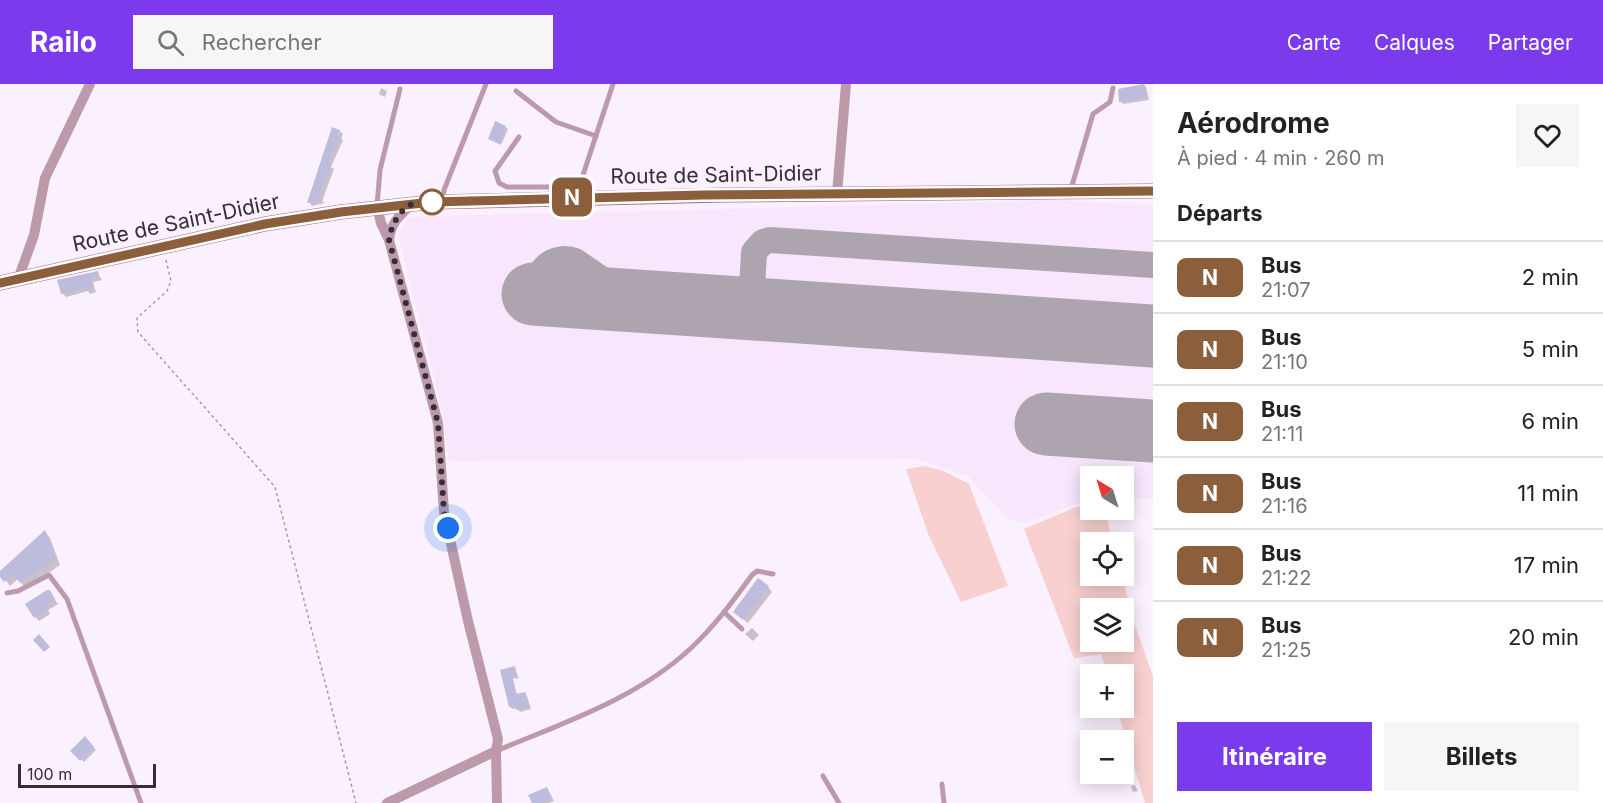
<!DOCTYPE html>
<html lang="fr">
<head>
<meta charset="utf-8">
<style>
  :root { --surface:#fff; --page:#f6f6f6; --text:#222; --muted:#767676; --line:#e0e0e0; --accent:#7c3aed }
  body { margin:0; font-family:Inter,sans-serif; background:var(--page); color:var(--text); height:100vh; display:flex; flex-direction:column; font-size:22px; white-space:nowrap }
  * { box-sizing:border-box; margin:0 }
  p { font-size:20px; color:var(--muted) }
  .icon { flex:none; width:33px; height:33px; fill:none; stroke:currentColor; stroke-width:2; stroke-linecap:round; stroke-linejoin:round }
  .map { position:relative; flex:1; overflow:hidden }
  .details { display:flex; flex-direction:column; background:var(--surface); width:450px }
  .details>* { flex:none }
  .badge { padding:0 12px; border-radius:9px; font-size:21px; line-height:39px }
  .needle { width:39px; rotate:322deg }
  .controls { position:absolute; left:1080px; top:382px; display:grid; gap:12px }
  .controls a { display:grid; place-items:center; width:54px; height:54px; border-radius:0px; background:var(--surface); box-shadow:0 3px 15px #0003; font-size:30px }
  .scale { position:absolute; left:18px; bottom:15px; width:138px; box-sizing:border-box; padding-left:6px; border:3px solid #352e36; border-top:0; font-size:16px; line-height:21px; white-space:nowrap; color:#352e36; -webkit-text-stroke:4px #fbf1fe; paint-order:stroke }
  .you { position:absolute; width:30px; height:30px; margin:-15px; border:4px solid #fff; border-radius:50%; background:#1a73e8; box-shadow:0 0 0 9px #1a73e833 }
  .map>.badge { position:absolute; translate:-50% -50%; box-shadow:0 0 0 3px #fff }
  h2 { padding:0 24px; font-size:22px; line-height:54px }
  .round { display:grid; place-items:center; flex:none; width:63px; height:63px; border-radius:0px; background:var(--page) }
  .summary { display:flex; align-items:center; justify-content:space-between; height:102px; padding:0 24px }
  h1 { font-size:28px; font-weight:700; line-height:45px }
  .action { display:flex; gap:12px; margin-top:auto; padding:12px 24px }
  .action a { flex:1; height:69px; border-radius:0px; background:var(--accent); color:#fff; font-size:24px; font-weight:700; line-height:69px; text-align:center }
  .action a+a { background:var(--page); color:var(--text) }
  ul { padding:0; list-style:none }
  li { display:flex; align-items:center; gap:18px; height:72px; padding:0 24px; border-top:2px solid var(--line) }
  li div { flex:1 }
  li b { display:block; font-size:22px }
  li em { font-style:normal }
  li .badge { min-width:66px; font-weight:700; text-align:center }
  header { display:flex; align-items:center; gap:36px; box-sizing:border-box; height:84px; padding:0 30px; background:var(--accent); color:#fff }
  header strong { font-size:28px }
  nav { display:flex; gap:33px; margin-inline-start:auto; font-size:21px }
  .search { width:420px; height:54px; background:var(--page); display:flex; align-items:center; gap:15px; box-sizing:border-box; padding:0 21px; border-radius:0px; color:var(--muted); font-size:22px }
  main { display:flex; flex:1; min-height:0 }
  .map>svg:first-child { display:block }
</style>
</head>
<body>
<header>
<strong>Railo</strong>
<div class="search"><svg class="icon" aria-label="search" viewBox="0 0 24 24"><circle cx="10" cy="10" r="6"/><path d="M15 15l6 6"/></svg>Rechercher</div>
<nav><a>Carte</a><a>Calques</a><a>Partager</a></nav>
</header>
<main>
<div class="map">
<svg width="1153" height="719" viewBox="0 0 1153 719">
  <rect width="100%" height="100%" fill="#fbf1fe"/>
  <!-- built -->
  <path fill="#f7e6fc" d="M1057,116l96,5v294l-29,-2v-20h-34v21l-64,25 -19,-5 -39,-42 -52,-17 -467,2 -6,-43 -11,-49 -34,-134 11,-18z"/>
  <!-- green -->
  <g fill="#f8d0cf" fill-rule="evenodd">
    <path d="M926,382l17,5 26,13 39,102 -47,16 -32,-66 -23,-67z"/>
    <path d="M1090,422v4h15l8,33h-23v33h32l12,47 19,53v127h-8l-28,-95h7v-33h-16l-7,-21 -27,4 -50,-129 52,-22zM1090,525h34v33h-34z"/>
  </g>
  <!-- shadow -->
  <g fill="#0003">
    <path d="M1144,1l2,2 3,13 -26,4 -3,-3z"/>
    <path d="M381,4l6,3 -2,6 -6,-3z"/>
    <path d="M505,43l3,2 -7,16 -11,-6z"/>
    <path d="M340,47l3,3 -2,4 2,2 -12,27 3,2 -12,32 3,2 -13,3 -3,-4z"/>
    <path d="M97,189l5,7 -9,2 3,10 -6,2 -2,-3 -22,6 -4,-4z"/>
    <path d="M45,448l5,6 10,27 -34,23 -8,-9 -8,7 -10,-13z"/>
    <path d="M768,503l4,5 -24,31 -9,-7z"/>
    <path d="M49,508l9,12 -10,6 2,4 -11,7 -4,-4z"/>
    <path d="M752,544l7,7 -6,6 -8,-7z"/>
    <path d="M514,584l5,10 -6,1 4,16 8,-2 2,3 4,13 -11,3 -3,-4 -4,1 -3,-2 -8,-36z"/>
    <path d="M85,654l11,12 -12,12 -12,-11z"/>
    <path d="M1135,701l3,6 -5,1 -2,-6z"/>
    <path d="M547,704l7,13 -5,2h-16l-3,-7z"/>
  </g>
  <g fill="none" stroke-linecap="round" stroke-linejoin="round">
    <!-- taxiway -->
    <g stroke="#ada4b0" stroke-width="26">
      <path d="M542,210c-12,-22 12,-41 33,-33l58,40"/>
      <path d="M751,225l3,-57 9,-10 7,-2 383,25"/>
    </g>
    <!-- runway -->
    <g stroke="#ada4b0" stroke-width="63">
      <path d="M533,210l620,42"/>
      <path d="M1046,340l107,7"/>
    </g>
  </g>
  <!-- building -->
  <g fill="#bdbcdc">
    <path d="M1144,0l3,14 -28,4 -1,-13z"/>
    <path d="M495,37l11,5 -7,18 -11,-5z"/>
    <path d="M332,43l8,3 -2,5 3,1 -10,19 -3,8 3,2 -12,32 5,3 -17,3z"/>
    <path d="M98,187l1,5 -9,3 3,10 -8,2v-3l-24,6 -4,-14z"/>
    <path d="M45,446l11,29 -36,24 -7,-10 -9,9 -4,-5v-6z"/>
    <path d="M758,494l11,8 -26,34 -10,-8z"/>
    <path d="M47,506h3l5,9 -10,7 2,3 -13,9 -9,-14z"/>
    <path d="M39,550l11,13 -6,5 -11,-12z"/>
    <path d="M515,582l2,9 -5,2 4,17 9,-2 4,15 -13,3 -1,-4 -6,1 -9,-37z"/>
    <path d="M85,652l9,11 -14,14 -10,-10z"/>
    <path d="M547,703l5,11 -11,5h-9l-4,-8z"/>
  </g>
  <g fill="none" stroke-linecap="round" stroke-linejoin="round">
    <!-- path -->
    <path stroke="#a49ba6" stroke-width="1.5" stroke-dasharray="3 3" stroke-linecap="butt" d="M166,176l5,21 -4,10 -30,27 1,14 137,155 81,316"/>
    <!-- service -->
    <g stroke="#bd9aaa" stroke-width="5">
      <path d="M516,7l40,31 40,14"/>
      <path d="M519,53l-24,34 4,12 8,4h68"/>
      <path d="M1071,105l22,-75 17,-12 3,-14"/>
      <path d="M574,106l9,-15 30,-91"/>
      <path d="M443,116l1,-10 42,-106"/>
      <path d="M377,122l3,-36 20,-81"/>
      <path d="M7,509l11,-2 31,-16 18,24 74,204"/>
      <path d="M724,528l18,17"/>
      <path d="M496,667c67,-28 140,-52 194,-102 24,-22 43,-48 62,-74l5,-4 16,3"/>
      <path d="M823,692l16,27"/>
      <path d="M942,700l2,19"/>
    </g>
    <!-- minor -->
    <g stroke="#bd9aaa" stroke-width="10">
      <path d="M837,110l9,-110"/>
      <path d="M377,123l4,16 8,17 49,183 6,89 24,109 30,118 -2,12 1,52"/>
      <path d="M389,156c2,-18 11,-25 23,-36"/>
      <path d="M21,194l-1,-4 14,-39 11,-57 45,-94"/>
      <path d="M387,719l109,-52"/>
    </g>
    <!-- secondary -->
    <path stroke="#a06d86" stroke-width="15" d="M0,199l265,-59 76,-12 91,-10 292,-7 429,-4"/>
  </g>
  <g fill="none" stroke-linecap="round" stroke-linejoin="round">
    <defs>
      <path id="line" d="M0,199l265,-59 76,-12 91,-10 271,-7 450,-4"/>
    </defs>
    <!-- line casing -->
    <use href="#line" stroke="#fff" stroke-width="14"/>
    <!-- line -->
    <use href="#line" stroke="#8b5e3c" stroke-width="9"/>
    <!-- walk -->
    <path stroke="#352e36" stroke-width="6" stroke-dasharray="0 10.8" d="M432,118c-6,1 -14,0 -20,2 -13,6 -21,22 -23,36l49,183 6,89 4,16"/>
  </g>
  <!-- markers -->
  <circle fill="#fff" stroke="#8b5e3c" stroke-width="3" cx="432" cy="118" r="12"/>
  <g text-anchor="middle" stroke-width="4.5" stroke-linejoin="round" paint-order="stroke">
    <!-- street labels -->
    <g font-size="21" fill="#352e36" stroke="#fbf1fe">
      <text transform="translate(716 91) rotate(-1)" y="7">Route de Saint-Didier</text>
      <text transform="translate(176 139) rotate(-12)" y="7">Route de Saint-Didier</text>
    </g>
  </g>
</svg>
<div class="controls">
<a><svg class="needle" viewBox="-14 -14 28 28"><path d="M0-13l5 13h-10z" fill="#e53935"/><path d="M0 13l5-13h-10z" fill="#767676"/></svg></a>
<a><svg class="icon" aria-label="locate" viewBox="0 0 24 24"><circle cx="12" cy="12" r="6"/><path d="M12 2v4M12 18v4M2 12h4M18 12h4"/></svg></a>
<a><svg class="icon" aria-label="layers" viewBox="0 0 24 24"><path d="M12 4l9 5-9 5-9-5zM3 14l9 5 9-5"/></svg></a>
<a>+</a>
<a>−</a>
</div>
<div class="scale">100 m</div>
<div class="you" style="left:448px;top:444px"></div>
<b class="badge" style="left:572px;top:113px;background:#8b5e3c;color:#fff">N</b>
</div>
<section class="details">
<div class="summary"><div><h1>Aérodrome</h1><p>À pied · 4 min · 260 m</p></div><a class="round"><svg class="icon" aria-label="heart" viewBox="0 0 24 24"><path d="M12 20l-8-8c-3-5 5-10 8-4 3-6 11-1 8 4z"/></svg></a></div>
<h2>Départs</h2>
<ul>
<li><span class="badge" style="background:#8b5e3c;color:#fff">N</span><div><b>Bus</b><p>21:07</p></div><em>2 min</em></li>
<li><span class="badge" style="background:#8b5e3c;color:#fff">N</span><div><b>Bus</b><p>21:10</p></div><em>5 min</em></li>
<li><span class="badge" style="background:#8b5e3c;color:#fff">N</span><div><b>Bus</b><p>21:11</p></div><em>6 min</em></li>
<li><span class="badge" style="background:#8b5e3c;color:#fff">N</span><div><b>Bus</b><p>21:16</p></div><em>11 min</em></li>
<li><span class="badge" style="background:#8b5e3c;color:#fff">N</span><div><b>Bus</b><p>21:22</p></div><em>17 min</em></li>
<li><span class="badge" style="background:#8b5e3c;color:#fff">N</span><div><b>Bus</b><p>21:25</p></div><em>20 min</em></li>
</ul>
<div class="action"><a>Itinéraire</a><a>Billets</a></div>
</section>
</main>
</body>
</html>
